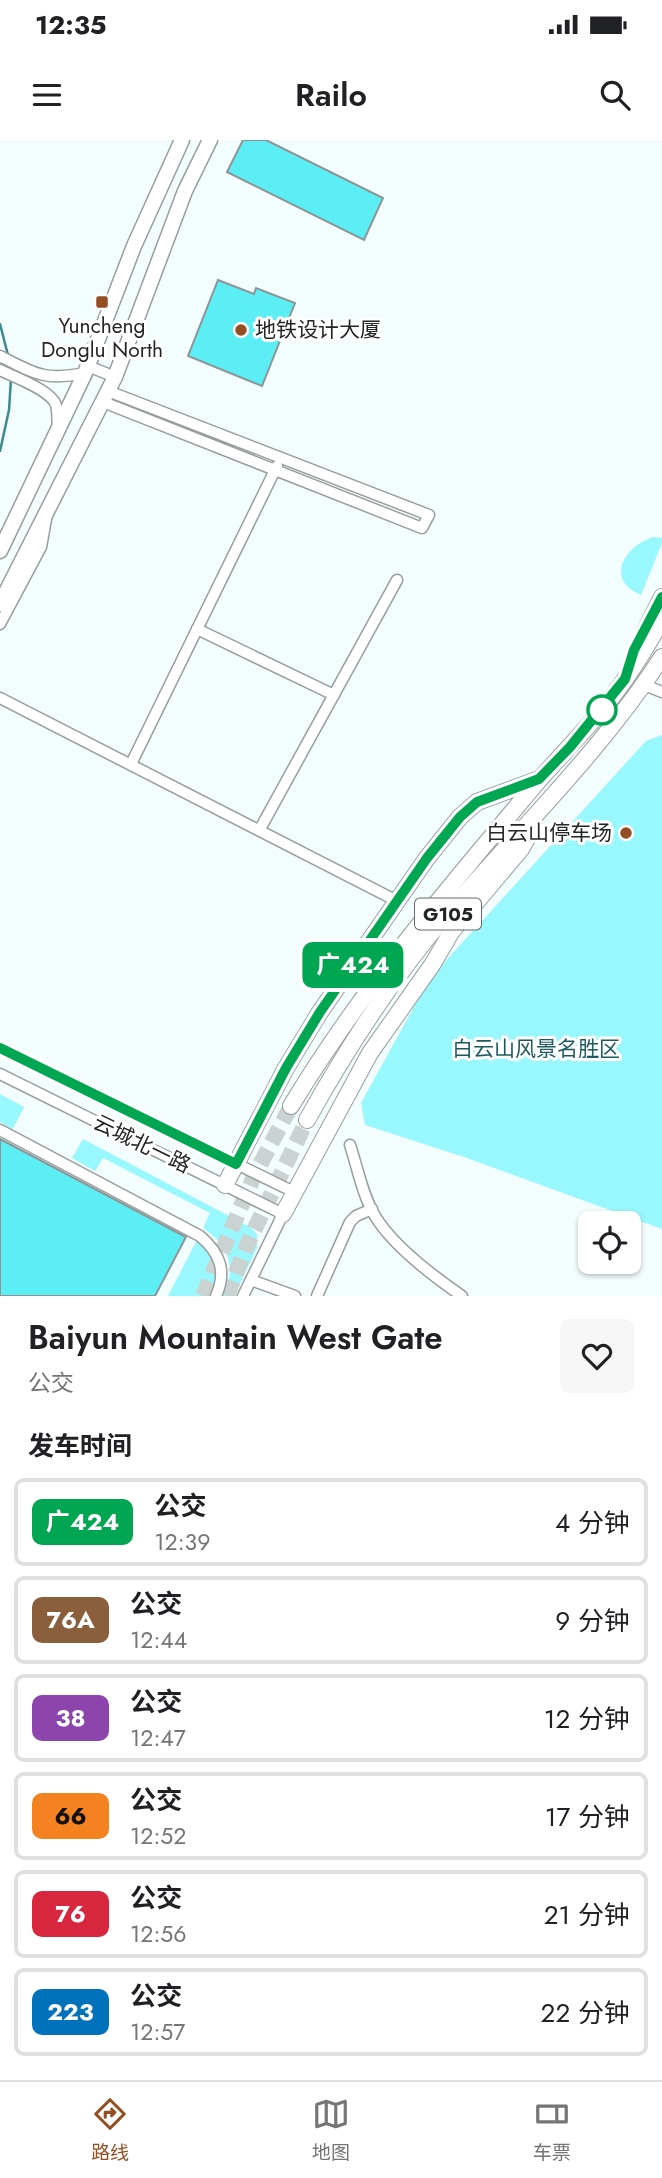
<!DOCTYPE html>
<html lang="zh">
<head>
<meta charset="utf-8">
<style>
  :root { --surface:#fff; --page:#f6f6f6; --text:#202124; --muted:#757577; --line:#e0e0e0; --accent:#934e23 }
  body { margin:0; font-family:Jost,"Noto Sans SC",sans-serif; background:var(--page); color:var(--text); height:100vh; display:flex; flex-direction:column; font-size:26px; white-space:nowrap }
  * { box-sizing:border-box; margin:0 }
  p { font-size:23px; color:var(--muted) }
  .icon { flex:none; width:38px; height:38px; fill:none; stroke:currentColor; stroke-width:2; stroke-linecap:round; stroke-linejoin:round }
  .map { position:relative; height:1156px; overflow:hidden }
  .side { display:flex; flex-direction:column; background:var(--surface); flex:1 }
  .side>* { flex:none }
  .badge { padding:0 14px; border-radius:10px; font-size:24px; line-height:46px }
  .buttons { position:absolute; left:578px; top:1071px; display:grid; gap:14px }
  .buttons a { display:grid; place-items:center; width:63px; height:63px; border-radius:10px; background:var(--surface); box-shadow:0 2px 5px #0004; font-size:35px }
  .map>.badge { position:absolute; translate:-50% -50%; box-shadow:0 0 0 4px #fff }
  h2 { padding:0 28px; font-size:26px; line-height:63px }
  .round { display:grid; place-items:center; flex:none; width:74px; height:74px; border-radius:10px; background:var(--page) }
  .overview { display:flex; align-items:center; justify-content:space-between; height:119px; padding:0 28px }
  h1 { font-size:33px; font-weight:600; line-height:52px }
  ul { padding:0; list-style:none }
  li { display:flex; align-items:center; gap:21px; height:88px; margin:0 14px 10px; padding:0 14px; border:4px solid var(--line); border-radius:10px }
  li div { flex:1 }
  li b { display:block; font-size:26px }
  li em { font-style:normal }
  li .badge { min-width:77px; font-weight:700; text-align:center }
  .status { display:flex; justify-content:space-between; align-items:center; height:49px; padding:0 35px; background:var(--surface); direction:ltr }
  .status svg { height:19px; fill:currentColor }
  header { display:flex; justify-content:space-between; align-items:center; height:91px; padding:0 28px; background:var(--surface); font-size:32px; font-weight:600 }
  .menu { display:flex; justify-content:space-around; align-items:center; height:98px; border-top:2px solid var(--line); background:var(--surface); font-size:19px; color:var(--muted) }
  .menu a { display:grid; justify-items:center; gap:4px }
  .menu .current { color:var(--accent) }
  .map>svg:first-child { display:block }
</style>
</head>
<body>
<div class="status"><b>12:35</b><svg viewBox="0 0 49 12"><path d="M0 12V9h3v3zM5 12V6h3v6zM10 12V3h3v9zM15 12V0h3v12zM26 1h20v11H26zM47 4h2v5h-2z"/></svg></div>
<header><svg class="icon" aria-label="menu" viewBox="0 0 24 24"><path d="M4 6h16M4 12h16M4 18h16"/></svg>Railo<svg class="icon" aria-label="search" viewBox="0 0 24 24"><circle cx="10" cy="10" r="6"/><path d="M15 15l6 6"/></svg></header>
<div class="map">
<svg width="662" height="1156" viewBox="0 0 662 1156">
  <rect width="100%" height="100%" fill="#f4fdfd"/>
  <!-- green -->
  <g fill="#99f8fd">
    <path d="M653,397l9,1v5l-21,52c-36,-15 -18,-48 12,-58z"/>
    <path d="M662,595v494l-195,-71 -102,-33 -4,-22 69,-125 216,-237z"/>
    <path d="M0,954l24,13 -11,22 -13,-7z"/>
    <path d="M83,999l167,88 7,7v14l-23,48h-11c14,-29 6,-51 -20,-68l7,-15 -107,-55 -8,13 -23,-13z"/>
    <path d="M197,1100c23,14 24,33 13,56h-42z"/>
  </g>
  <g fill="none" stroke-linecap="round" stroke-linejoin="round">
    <!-- stream -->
    <g stroke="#3c898e" stroke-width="2.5">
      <path d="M0,184l8,31"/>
      <path d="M0,311l9,-41 2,-31"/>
    </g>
  </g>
  <!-- building -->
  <g fill="#5beef5" stroke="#8d9696" stroke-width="2">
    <path d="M243,0h23l117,58 -19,42 -137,-68z"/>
    <path d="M218,140l36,14 2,-6 39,15 -33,83 -74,-30z"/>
    <path d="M0,999l186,98 -31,59h-155z"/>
  </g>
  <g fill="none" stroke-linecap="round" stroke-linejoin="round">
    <!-- highway-tunnel -->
    <g stroke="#cad2d2" stroke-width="16" stroke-dasharray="16 8" stroke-linecap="butt">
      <path d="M203,1156l51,-120 37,-70"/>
      <path d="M227,1156l21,-53 59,-123"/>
    </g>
    <defs>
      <g id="minor">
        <path d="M0,216c35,18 45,25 85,17"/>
        <path d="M88,226l27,11"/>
        <path d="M0,230c14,7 51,20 56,35 2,6 1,16 2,22"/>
        <path d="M103,262l319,126 7,-13 -321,-124"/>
        <path d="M0,484l41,-77 5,-28"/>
        <path d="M197,489l137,66"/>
        <path d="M642,544l20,8"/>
        <path d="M0,558l397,203"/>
        <path d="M131,624l146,-298"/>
        <path d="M260,689l137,-249"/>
        <path d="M0,908l294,144"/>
        <path d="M0,934l283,140 -40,82"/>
        <path d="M0,990l200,106c20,17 27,35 16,60"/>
        <path d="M350,1005c7,21 13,52 25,71 18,30 58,60 87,80"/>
        <path d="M251,1140l44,16"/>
        <path d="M317,1156l33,-74 6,-6 16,-7"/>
      </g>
      <g id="major">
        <path d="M0,411l85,-178 49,-127 48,-106"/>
        <path d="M0,464l115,-227 70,-186 25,-51"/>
      </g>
      <g id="highway">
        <path d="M646,489l16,-32"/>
        <path d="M291,966c68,-113 153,-213 238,-314 24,-29 51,-55 74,-84 23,-27 42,-58 59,-89"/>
        <path d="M307,980c40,-72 87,-144 140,-206 72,-84 155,-164 215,-257"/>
        <path d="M225,1045l61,-117 34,-56 107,-154 33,-41 17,-15 60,-22"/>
        <path d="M283,1074l87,-161 62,-88 20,-34 69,-82 13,-23"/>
      </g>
    </defs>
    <!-- minor casing -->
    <use href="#minor" stroke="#969e9e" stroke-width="13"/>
    <!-- major casing -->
    <use href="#major" stroke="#969e9e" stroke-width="17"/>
    <!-- highway casing -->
    <use href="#highway" stroke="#969e9e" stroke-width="18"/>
    <!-- minor -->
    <use href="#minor" stroke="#fff" stroke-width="10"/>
    <!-- major -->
    <use href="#major" stroke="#fff" stroke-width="14"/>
    <!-- highway -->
    <use href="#highway" stroke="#fff" stroke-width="16"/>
  </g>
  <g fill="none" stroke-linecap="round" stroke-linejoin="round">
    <defs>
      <path id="line" d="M0,908l236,116 50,-96 34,-56 107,-154 33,-41 17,-15 62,-23 31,-32 55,-68 9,-29 28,-53"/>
    </defs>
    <!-- line casing -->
    <use href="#line" stroke="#fff" stroke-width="16"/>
    <!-- line -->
    <use href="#line" stroke="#00a651" stroke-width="10"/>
  </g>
  <!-- markers -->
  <g fill="#934e23" stroke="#fff" stroke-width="2.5">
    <rect x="95" y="155" width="14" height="14" rx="3.5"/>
    <circle cx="241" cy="190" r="7"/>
    <circle cx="626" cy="693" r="7"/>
  </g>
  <circle fill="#fff" stroke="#00a651" stroke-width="3.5" cx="602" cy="570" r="14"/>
  <g text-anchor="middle" stroke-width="6" stroke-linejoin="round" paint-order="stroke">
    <!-- shield labels -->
    <rect fill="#fff" stroke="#656767" stroke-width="2" x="415" y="758.5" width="66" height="31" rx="5"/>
    <g font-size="19" font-weight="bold" fill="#232626">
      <text x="448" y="781">G105</text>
    </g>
    <!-- poi labels -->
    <g font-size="21" fill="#232626" stroke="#fff">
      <text x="102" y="193">Yuncheng<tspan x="102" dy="24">Donglu North</tspan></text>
      <text x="255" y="197" text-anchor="start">地铁设计大厦</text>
      <text x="612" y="700" text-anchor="end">白云山停车场</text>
    </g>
    <!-- park labels -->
    <g font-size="21" fill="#1d5a5d" stroke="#fff">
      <text x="536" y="916">白云山风景名胜区</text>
    </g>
    <!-- street labels -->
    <g font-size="21" fill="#232626" stroke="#fff">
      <text transform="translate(142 1004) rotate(26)" y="7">云城北一路</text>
    </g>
  </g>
</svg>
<div class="buttons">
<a><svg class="icon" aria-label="locate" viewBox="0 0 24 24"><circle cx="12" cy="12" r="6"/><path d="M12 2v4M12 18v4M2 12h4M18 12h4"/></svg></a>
</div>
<b class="badge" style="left:353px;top:825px;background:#00a651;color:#fff">广424</b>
</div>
<section class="side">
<div class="overview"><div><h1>Baiyun Mountain West Gate</h1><p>公交</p></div><a class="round"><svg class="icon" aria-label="heart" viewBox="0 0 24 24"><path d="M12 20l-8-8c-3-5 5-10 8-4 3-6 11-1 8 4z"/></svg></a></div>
<h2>发车时间</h2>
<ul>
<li><span class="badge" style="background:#00a651;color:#fff">广424</span><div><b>公交</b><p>12:39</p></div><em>4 分钟</em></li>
<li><span class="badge" style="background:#8b5e3c;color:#fff">76A</span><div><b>公交</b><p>12:44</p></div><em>9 分钟</em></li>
<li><span class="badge" style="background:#8e44ad;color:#fff">38</span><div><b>公交</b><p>12:47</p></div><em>12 分钟</em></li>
<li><span class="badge" style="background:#f58220;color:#111">66</span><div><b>公交</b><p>12:52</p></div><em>17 分钟</em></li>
<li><span class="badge" style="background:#d7263d;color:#fff">76</span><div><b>公交</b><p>12:56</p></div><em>21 分钟</em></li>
<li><span class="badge" style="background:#0072bc;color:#fff">223</span><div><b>公交</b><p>12:57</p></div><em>22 分钟</em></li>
</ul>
</section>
<nav class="menu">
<a class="current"><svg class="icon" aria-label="directions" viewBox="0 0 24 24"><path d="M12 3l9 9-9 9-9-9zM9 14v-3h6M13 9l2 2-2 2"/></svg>路线</a>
<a><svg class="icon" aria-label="map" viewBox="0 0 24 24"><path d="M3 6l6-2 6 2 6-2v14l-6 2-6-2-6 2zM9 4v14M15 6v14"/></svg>地图</a>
<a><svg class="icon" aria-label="tickets" viewBox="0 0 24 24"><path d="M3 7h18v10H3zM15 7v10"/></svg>车票</a>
</nav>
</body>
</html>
